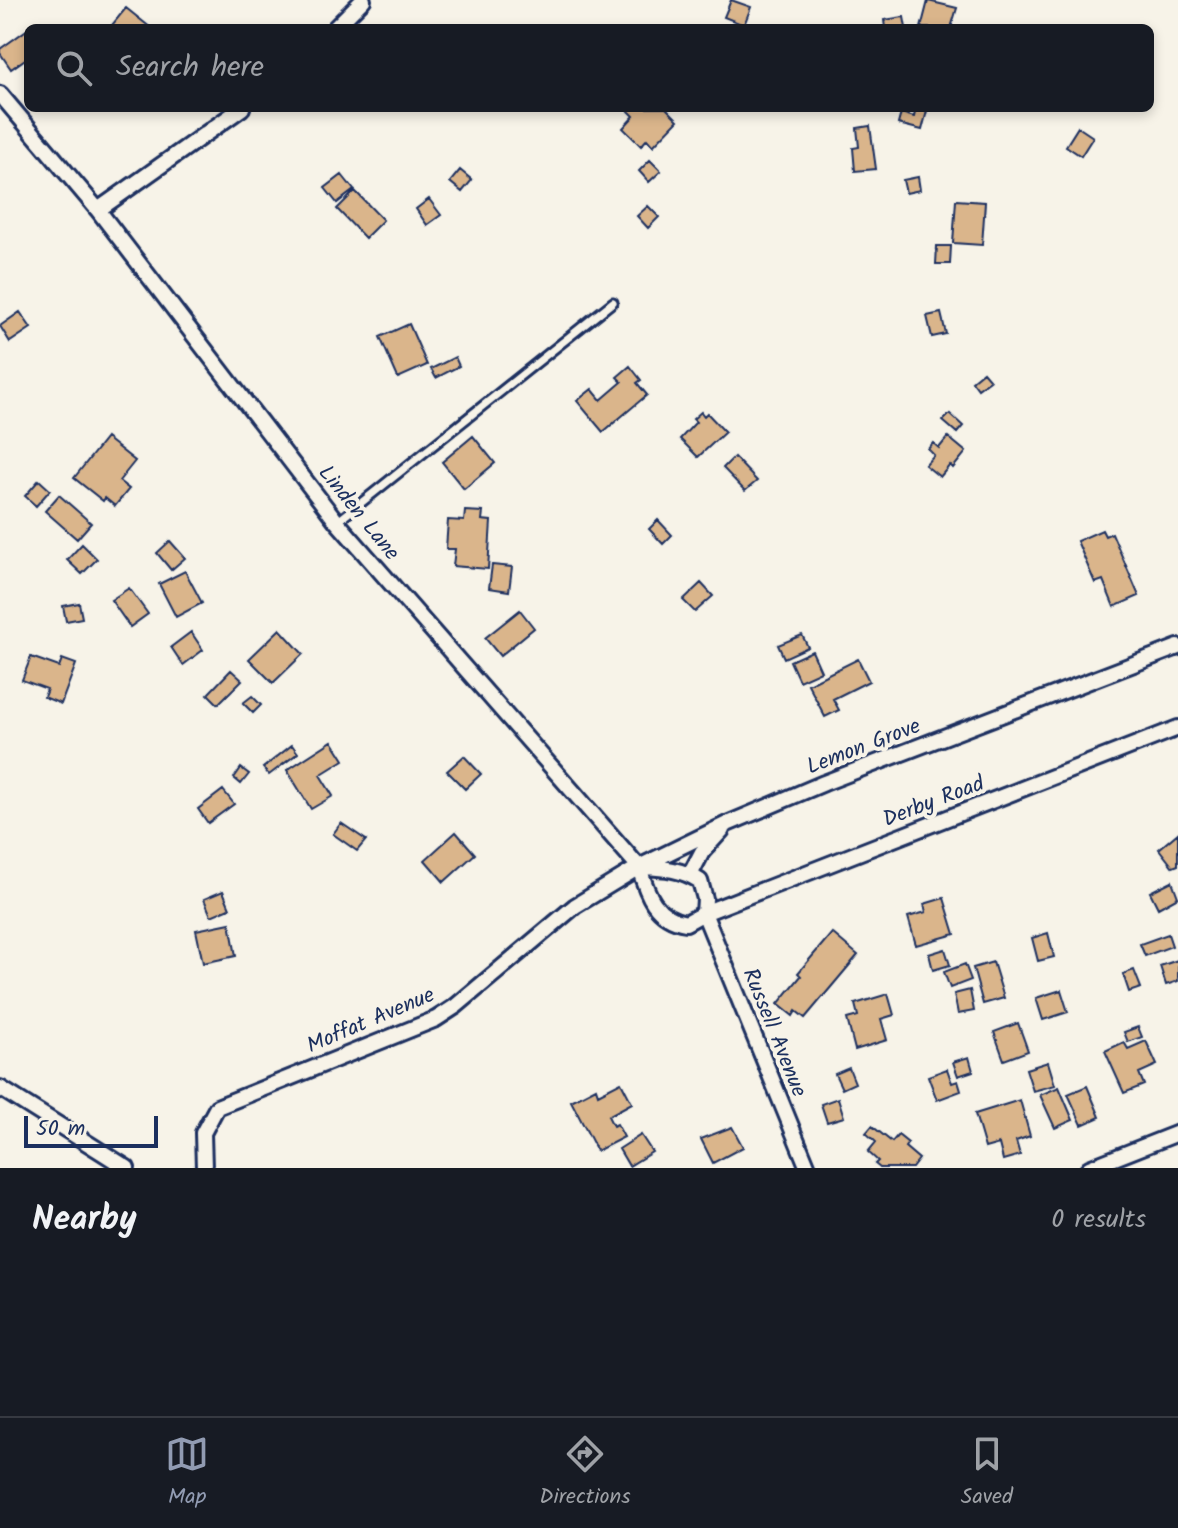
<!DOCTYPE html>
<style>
body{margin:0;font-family:Kalam,sans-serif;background:#242831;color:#f1f3f6}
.scale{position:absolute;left:24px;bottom:20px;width:134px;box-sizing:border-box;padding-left:8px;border:4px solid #1b2f5e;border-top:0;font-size:22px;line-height:28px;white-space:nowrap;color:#1b2f5e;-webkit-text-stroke:6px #f7f3e8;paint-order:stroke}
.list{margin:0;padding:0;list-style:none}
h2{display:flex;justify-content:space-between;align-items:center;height:104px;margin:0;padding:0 32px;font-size:34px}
h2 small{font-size:26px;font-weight:400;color:#9ea1a6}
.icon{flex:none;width:44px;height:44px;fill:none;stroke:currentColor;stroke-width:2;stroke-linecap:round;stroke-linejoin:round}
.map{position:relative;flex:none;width:1178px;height:1168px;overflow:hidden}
.search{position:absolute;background:#171b24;box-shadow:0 4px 12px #0003;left:24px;right:24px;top:24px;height:88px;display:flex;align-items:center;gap:20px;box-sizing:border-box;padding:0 28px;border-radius:12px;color:#9ea1a6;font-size:30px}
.sheet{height:248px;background:#171b24}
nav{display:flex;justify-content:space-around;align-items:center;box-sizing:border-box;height:112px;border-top:2px solid #363941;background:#171b24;font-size:22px;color:#9ea1a6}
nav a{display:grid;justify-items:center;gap:4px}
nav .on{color:#919bb2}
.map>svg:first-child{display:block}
</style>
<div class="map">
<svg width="1178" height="1168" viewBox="0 0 1178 1168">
<rect width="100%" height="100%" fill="#f7f3e8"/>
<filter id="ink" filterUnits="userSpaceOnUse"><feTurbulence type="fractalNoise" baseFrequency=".0125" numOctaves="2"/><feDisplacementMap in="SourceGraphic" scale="16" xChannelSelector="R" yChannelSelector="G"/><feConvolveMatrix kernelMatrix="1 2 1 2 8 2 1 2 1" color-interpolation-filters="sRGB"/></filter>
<g filter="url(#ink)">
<path fill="#dab58b" stroke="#1b2f5e" stroke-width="2" d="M731,0L751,7L744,25L724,17Z
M928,1L957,8L951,28H921Z
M126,8L151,28H116L112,25Z
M904,17L906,28H885L884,20Z
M28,29V57L11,69L0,53V49Z
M626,108H666L678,120L653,146L647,139L641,146L623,128L634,116Z
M916,108L927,111L922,130L898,124L901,113L914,117Z
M870,126L876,169L855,171L853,148L859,147L857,128Z
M1078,127L1093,137L1081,156L1066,146Z
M650,160L661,171L649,182L639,171Z
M460,170L472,180L462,192L450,182Z
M342,175L354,190L337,203L325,188Z
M918,177L920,190L906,193L903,180Z
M355,191L383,220L365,238L337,209Z
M429,199L441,215L427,225L416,209Z
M956,200L985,202L982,245L953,243Z
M648,206L659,217L648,228L637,216Z
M937,246H951L950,264H936Z
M20,312L31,328L10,342L0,326Z
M941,313L946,334L932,337L927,316Z
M409,324L427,365L398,378L380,337Z
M455,357L459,366L436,378L431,369Z
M630,366L641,380L637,383L647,395L603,432L577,401L592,389L601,400L622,382L617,377Z
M983,372L990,380L978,389L972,381Z
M701,412L704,416L707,413L725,432L698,457L680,439L696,422L693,419Z
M950,414L963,426L957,433L943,421Z
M473,436L495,463L464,489L442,462Z
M948,437L966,452L953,468L950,465L940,477L925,465L934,455L928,449L933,443L939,448Z
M106,438L135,461L119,481L129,489L115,506L105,498L103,501L74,478Z
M734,457L757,481L745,491L723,468Z
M39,480L50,490L36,506L25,496Z
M59,495L91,523L77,539L45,511Z
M465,511L483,512L482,520L491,521L488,569L453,566L455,549H446L448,520L464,521Z
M658,520L672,535L663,544L649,529Z
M1102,530L1105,536L1112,533L1139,596L1114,607L1103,580L1095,583L1077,541Z
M170,541L185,558L171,570L157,553Z
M82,544L97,559L82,574L67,560Z
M492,565L512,567L509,591L489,588Z
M185,571L202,603L176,617L159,584Z
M701,583L713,596L695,612L683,600Z
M129,588L148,614L130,627L111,600Z
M79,603L82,618L66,621L63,606Z
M520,610L534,628L500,656L485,638Z
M280,629L303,654L273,683L249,659Z
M191,632L203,650L183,665L171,647Z
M802,635L808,647L784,658L778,645Z
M812,651L821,671L799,681L790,661Z
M31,657L59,667L62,659L76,664L61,704L44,697L47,689L22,680Z
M858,659L869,681L833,699L839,710L825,717L808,684Z
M231,670L242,680L218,704L208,694Z
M252,696L261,705L253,713L243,703Z
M332,741L344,760L320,775L333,796L311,809L287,770Z
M292,745L298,753L269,775L263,768Z
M464,756L481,774L465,789L447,771Z
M241,768L249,774L241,784L234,778Z
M223,790L234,804L208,823L198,809Z
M341,823L366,840L357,851L333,834Z
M456,832L475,854L444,882L425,860Z
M1178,833V865L1173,867L1159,849Z
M1172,881L1178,897L1158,908L1150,892Z
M223,891L230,908L211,916L204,899Z
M944,898L955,934L916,945L908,917L926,912L924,904Z
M230,923L236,956L203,963L196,930Z
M832,933L858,955L805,1018L796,1011L793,1016L778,1004L801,976L798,973Z
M1048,933L1054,957L1038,961L1032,938Z
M1168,934L1172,946L1145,956L1140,944Z
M945,949L950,965L933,970L929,954Z
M1178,960V981L1166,985L1160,966Z
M993,962L1004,998L983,1004L973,968Z
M965,964L971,980L950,988L944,972Z
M1134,970L1141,988L1129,992L1123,974Z
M970,990L974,1011L958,1014L954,994Z
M1061,990L1068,1012L1043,1020L1036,998Z
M888,994L894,1015L881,1019L887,1040L855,1050L847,1019L858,1016L855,1004Z
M1018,1023L1028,1051L1004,1060L994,1032Z
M1138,1027L1142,1037L1128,1042L1124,1032Z
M1146,1041L1157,1065L1139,1073L1144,1085L1124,1093L1105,1051L1124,1042L1128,1049Z
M969,1057L973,1071L958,1076L953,1062Z
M1048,1062L1055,1085L1033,1091L1026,1069Z
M849,1068L855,1083L842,1089L835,1074Z
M947,1069L952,1083L958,1081L961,1091L937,1100L928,1076Z
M621,1082L632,1103L608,1116L613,1126L617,1124L624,1137L597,1151L571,1101L596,1088L598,1094Z
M1087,1086L1100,1117L1082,1125L1068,1094Z
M1059,1087L1073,1120L1055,1128L1040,1095Z
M838,1098L844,1117L827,1122L821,1104Z
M1020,1100L1030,1136L1016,1141L1020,1155L1003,1160L999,1144L985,1148L975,1114Z
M872,1126L892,1142L898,1135L908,1143L905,1147L919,1159L912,1168H880L875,1164L878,1161L868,1152L876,1142L866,1133Z
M732,1127L743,1147L713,1163L701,1139Z
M641,1135L652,1152L629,1166L619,1149Z"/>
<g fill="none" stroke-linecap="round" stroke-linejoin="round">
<defs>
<path id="service" d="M337,522L613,302"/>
<path id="minor" d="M335,28L363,0
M0,94L98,210L337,522L639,867C647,894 655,918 686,923L704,913L1178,728
M98,210L242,108
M643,867C664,868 682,869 700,881L705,899L704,913L808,1168
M690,875L702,852L722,830
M0,1088L127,1168
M204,1168L203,1133L217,1107L436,1019L456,1006L575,906L639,867L727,824L824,783L1178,647
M1089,1168L1178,1133"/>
</defs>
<use href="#service" stroke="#1b2f5e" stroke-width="13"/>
<use href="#minor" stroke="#1b2f5e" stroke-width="20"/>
<use href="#service" stroke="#f7f3e8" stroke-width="7"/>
<use href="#minor" stroke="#f7f3e8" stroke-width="14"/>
</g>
</g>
<g text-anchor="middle" stroke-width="8" stroke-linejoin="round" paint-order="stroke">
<g font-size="22" fill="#1b2f5e" stroke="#f7f3e8">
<text transform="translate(360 512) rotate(51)" y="8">Linden Lane</text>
<text transform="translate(863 745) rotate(-21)" y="8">Lemon Grove</text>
<text transform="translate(933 800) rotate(-21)" y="8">Derby Road</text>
<text transform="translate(370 1019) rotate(-23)" y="8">Moffat Avenue</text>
<text transform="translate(776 1032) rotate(68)" y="8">Russell Avenue</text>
</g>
</g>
</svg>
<div class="scale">50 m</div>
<div class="search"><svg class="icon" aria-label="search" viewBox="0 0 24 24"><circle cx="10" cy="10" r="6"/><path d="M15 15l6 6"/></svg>Search here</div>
</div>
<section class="sheet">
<h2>Nearby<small>0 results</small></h2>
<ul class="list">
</ul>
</section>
<nav>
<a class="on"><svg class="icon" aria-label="map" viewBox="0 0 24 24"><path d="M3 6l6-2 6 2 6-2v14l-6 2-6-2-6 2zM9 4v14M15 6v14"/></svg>Map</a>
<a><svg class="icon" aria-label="directions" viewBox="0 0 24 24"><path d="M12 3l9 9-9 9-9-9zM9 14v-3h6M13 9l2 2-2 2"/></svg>Directions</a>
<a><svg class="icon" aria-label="saved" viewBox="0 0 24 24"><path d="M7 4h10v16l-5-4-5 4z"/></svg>Saved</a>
</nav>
